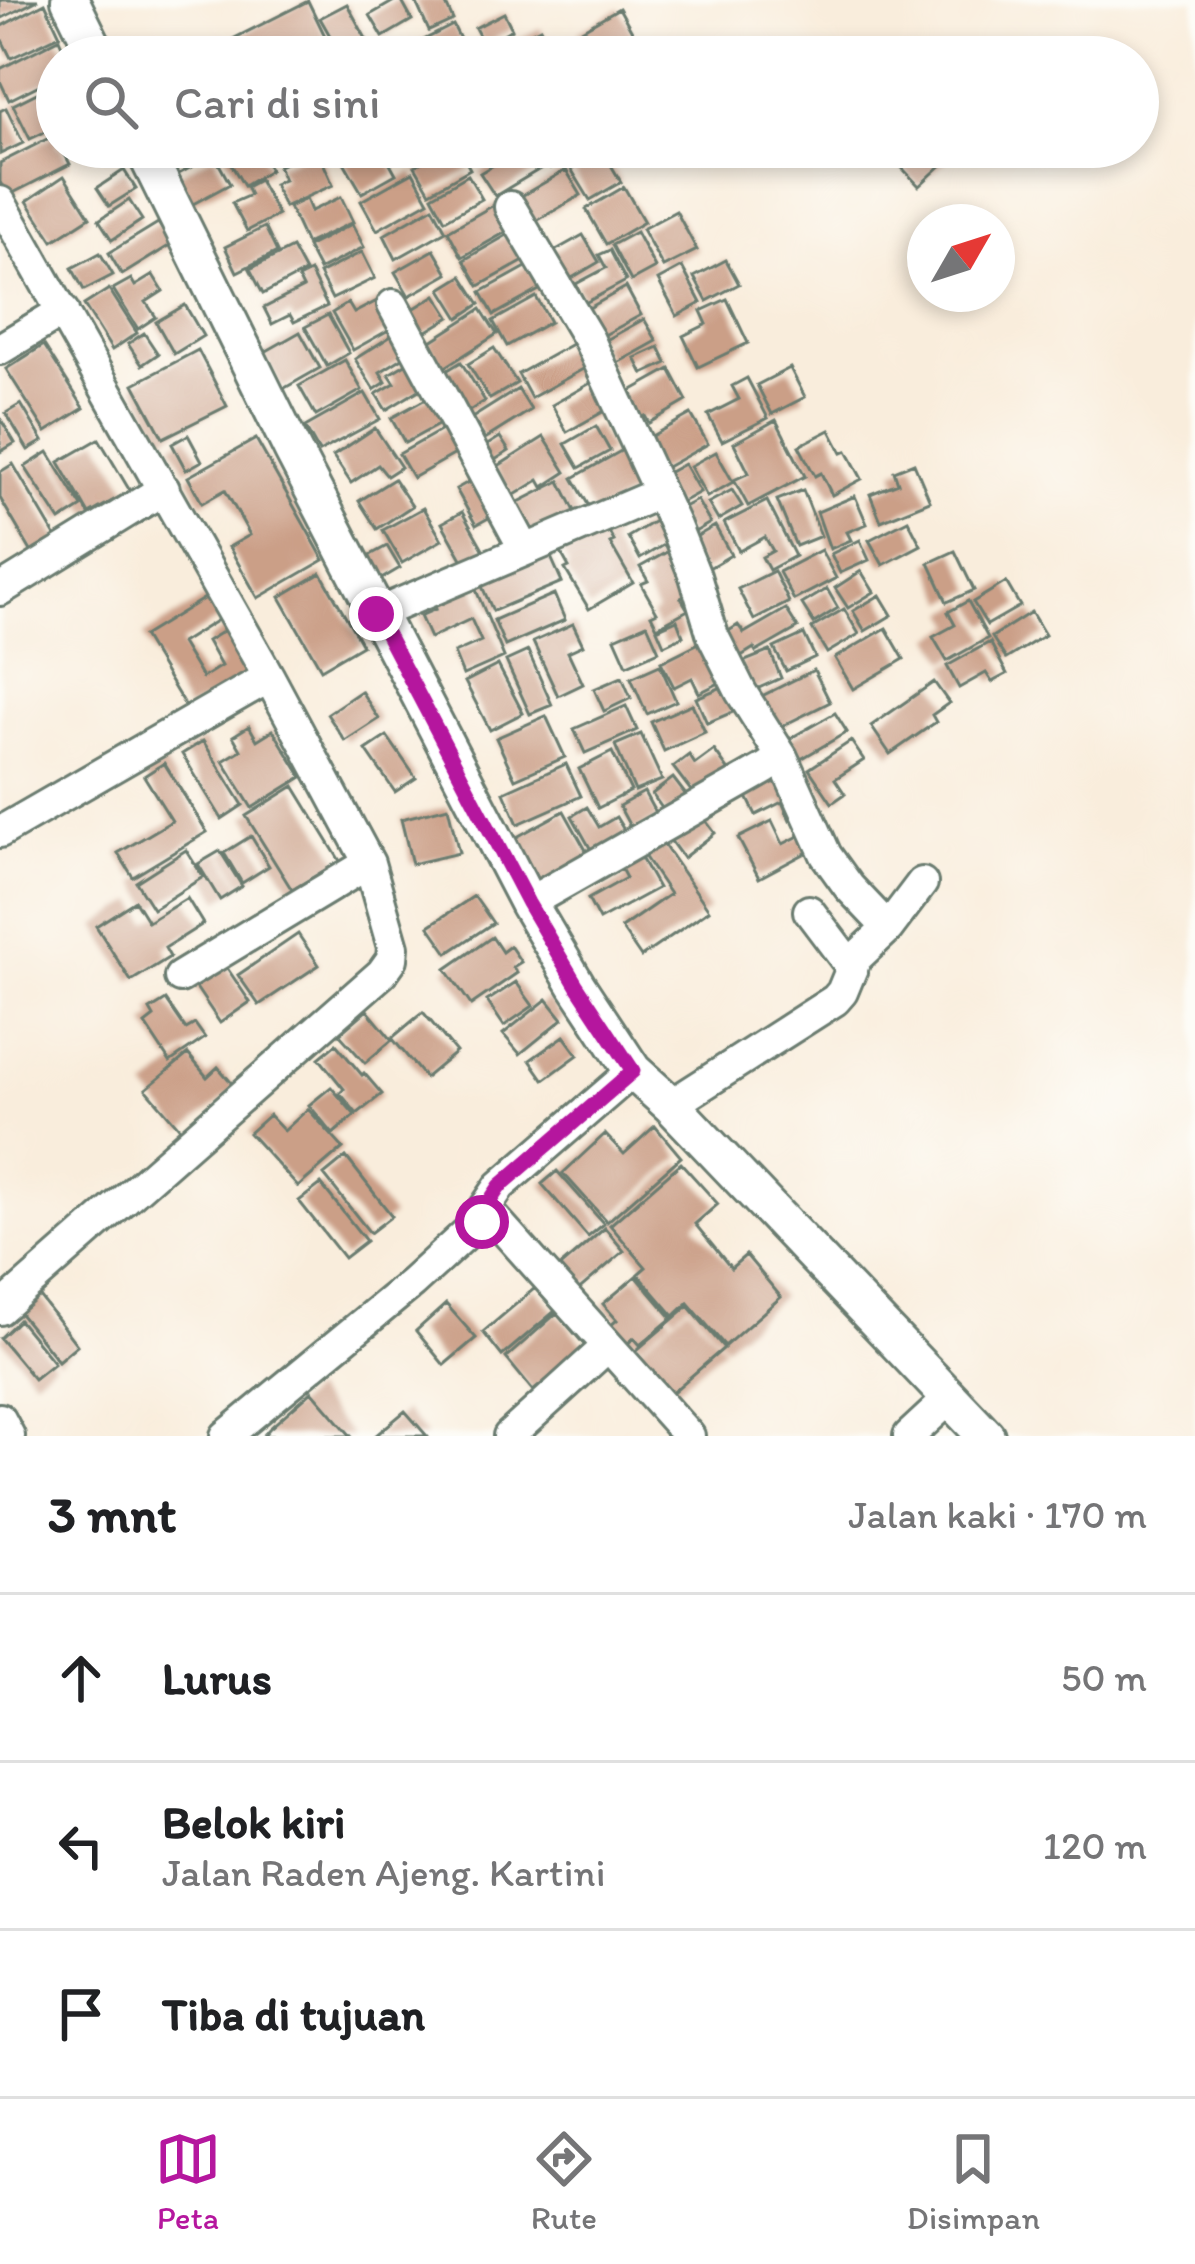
<!DOCTYPE html>
<html lang="id">
<meta charset="utf-8">
<style>
body{margin:0;font-family:Itim,sans-serif;background:#f6f6f6;color:#202124}
.compass{position:absolute;left:907px;top:204px;width:108px;height:108px;border-radius:50%;background:#fff;box-shadow:0 6px 18px #0003;rotate:51deg}
.stop{position:absolute;width:36px;height:36px;margin:-27px;border:9px solid #b5179e;border-radius:50%;background:#fff}
.stop.end{background:#b5179e;border-color:#fff;box-shadow:0 3px 12px #0008}
.list{margin:0;padding:0;list-style:none}
h2{display:flex;justify-content:space-between;align-items:center;height:156px;margin:0;padding:0 48px;font-size:51px}
h2 small{font-size:39px;font-weight:400;color:#757577}
.list li{display:grid;grid-template-columns:78px 1fr auto;gap:36px;align-items:center;box-sizing:border-box;height:168px;padding:0 48px;border-top:3px solid #e0e0e0}
.list b{display:block;font-size:45px;white-space:nowrap}
.list p{margin:0;font-size:39px;white-space:nowrap;color:#757577}
.list em{font-size:39px;font-style:normal;color:#757577}
.icon{flex:none;width:66px;height:66px;fill:none;stroke:currentColor;stroke-width:2;stroke-linecap:round;stroke-linejoin:round}
.map{position:relative;flex:none;width:1195px;height:1436px;overflow:hidden}
.search{position:absolute;background:#fff;box-shadow:0 6px 18px #0003;left:36px;right:36px;top:36px;height:132px;display:flex;align-items:center;gap:30px;box-sizing:border-box;padding:0 42px;border-radius:66px;color:#757577;font-size:45px}
.sheet{height:660px;background:#fff}
nav{display:flex;justify-content:space-around;align-items:center;box-sizing:border-box;height:168px;border-top:3px solid #e0e0e0;background:#fff;font-size:33px;color:#757577}
nav a{display:grid;justify-items:center;gap:6px}
nav .on{color:#b5179e}
.map>svg:first-child{display:block}
</style>
<div class="map">
<svg width="1195" height="1436" viewBox="0 0 1195 1436">
<rect width="100%" height="100%" fill="#fdfcf7"/>
<filter id="ink" filterUnits="userSpaceOnUse"><feTurbulence type="fractalNoise" baseFrequency=".00833" numOctaves="2"/><feDisplacementMap in="SourceGraphic" scale="24" xChannelSelector="R" yChannelSelector="G"/><feConvolveMatrix kernelMatrix="1 2 1 2 8 2 1 2 1" color-interpolation-filters="sRGB"/></filter>
<filter id="wash" filterUnits="userSpaceOnUse"><feTurbulence type="fractalNoise" baseFrequency=".004" numOctaves="4" result="noise"/><feDisplacementMap in="SourceGraphic" scale="48" xChannelSelector="R" yChannelSelector="G"/><feGaussianBlur stdDeviation="2.7" result="paint"/><feColorMatrix in="noise" values="0 0 0 0 0 0 0 0 0 0 0 0 0 0 0 0 0 1.4 0 .05"/><feComposite in="paint" operator="in"/></filter>
<g filter="url(#wash)">
<rect width="100%" height="100%" fill="#f9eddc"/>
<g id="blocks">
<path fill="#cb9f87" d="M0,0H38L0,19Z
M396,0H401L412,20L383,37L370,15Z
M415,0H444L453,20L429,31Z
M308,1L327,40L324,41L332,57H240L231,40Z
M45,3L60,35L11,58L0,36V27Z
M347,4L370,46L351,57H342L320,18Z
M619,8L633,33L592,56L578,32Z
M504,13L512,29L484,45L475,28Z
M453,25L465,49L449,57H425L418,43Z
M540,28L552,51L542,57H506L501,48Z
M59,39L67,57H57V76L9,100L0,81V69Z
M57,83V126L30,139L13,105Z
M6,108L23,143L0,154V111Z
M55,135L57,147H61L70,164L7,196L0,182V163Z
M236,147H257L270,170L244,186L225,154Z
M359,147H381L396,174L362,193L341,157Z
M448,147H458L470,169L430,192L415,166Z
M474,147H509L483,162Z
M524,147H527L540,169L495,196L480,173Z
M537,147H579L581,150L550,168Z
M901,147H934L947,160L919,186L891,156Z
M317,149L333,185L284,207L274,184L284,180L278,166Z
M602,150L621,182L590,200L571,169Z
M214,155L230,184L191,205L175,176Z
M124,170L136,189L109,206L97,188Z
M566,170L581,195L533,223L518,198Z
M413,172L429,201L377,230L361,201Z
M468,175L482,199L445,220L432,196Z
M64,176L90,217L53,241L27,201Z
M259,180L278,215L247,231L232,203L250,195L246,187Z
M624,187L644,222L606,244L586,209Z
M341,197L353,222L306,244L289,207L306,199L311,211Z
M129,200L142,220L112,240L99,220Z
M499,202L513,228L462,257L448,231Z
M433,207L446,231L396,259L384,235Z
M676,211L697,250L663,267L642,229Z
M158,223L172,244L122,275L109,253Z
M352,224L364,247L319,270L307,247Z
M265,227L277,252L237,272L225,247Z
M636,232L655,268L631,281L612,245Z
M509,234L524,261L479,286L464,260Z
M583,235L599,262L565,282L549,254Z
M292,248L305,272L263,294L250,269Z
M434,250L448,274L409,296L395,272Z
M610,250L626,281L585,303L576,284L606,268L599,255Z
M362,252L375,278L332,299L319,274Z
M100,253L113,275L84,290L72,268Z
M726,260L739,284L707,301L694,277Z
M528,266L541,289L494,315L481,292Z
M682,267L701,303L677,316L658,280Z
M310,272L327,306L294,322L290,315L272,324L264,308L303,288L298,278Z
M153,275L163,291L146,302L156,317L138,329L113,289L131,279L135,286Z
M462,276L480,304L459,318L441,289Z
M626,287L641,315L597,339L582,312Z
M109,289L137,333L112,350L84,305Z
M436,295L450,317L416,338L402,316Z
M536,297L550,322L507,346L493,321Z
M727,299L748,343L698,367L683,336L707,324L701,311Z
M379,300L394,327L353,350L332,313L348,303L354,313Z
M185,305L203,336L174,354L156,322Z
M481,309L497,334L444,368L428,343Z
M328,315L349,353L327,366L305,327Z
M644,319L657,341L612,366L599,344Z
M300,332L320,368L283,389L263,353Z
M144,333L158,354L142,365L128,344Z
M396,333L409,354L380,372L386,382L374,390L355,359Z
M581,339L594,363L531,398L518,374Z
M44,345L84,408L46,432L6,369Z
M659,347L667,363L643,374L635,358Z
M494,348L517,383L490,399L468,364Z
M198,350L227,406L163,438L134,384Z
M414,359L429,384L386,410L376,394L395,383L389,374Z
M345,360L362,390L316,416L299,386Z
M461,362L485,401L458,418L433,379Z
M790,368L805,397L772,414L757,385Z
M670,369L687,401L649,423L645,416L634,422L620,397Z
M601,377L617,404L567,432L552,405Z
M747,378L768,418L722,441L708,415L739,399L732,386Z
M518,389L531,410L485,439L472,418Z
M365,393L380,419L319,452L305,427Z
M435,394L449,419L405,443L391,418Z
M21,404L43,441L28,450L6,413Z
M691,414L708,444L656,473L639,443Z
M0,418L15,443L0,452Z
M776,420L805,476L748,506L734,480L749,473L734,443Z
M452,424L466,448L413,478L399,454Z
M596,426L610,451L579,468L565,444Z
M375,428L401,467L387,476L378,465L351,483L333,456Z
M830,430L842,453L847,451L862,479L832,495L821,473L815,476L799,446Z
M188,435L202,461L186,470L172,444Z
M500,437L509,451L487,465L478,451Z
M544,437L566,472L543,487L539,480L513,496L495,468Z
M99,439L130,491L89,514L59,462Z
M256,439L324,560L258,598L229,547L250,535L225,490L202,503L188,477Z
M628,447L648,484L594,515L573,478Z
M48,452L82,507L60,521L25,467Z
M716,452L733,482L707,497L690,466Z
M914,463L930,501L881,521L870,494L898,483L894,471Z
M13,464L60,544L35,558L0,498V472Z
M684,464L700,492L673,507L657,479Z
M481,475L501,511L476,525L456,489Z
M394,479L412,506L377,529L359,501Z
M560,481L578,517L527,543L509,507Z
M732,490L742,506L718,520L708,503Z
M803,490L821,536L796,546L777,500Z
M855,496L867,524L847,532L851,540L830,549L817,512Z
M697,500L710,523L688,536L674,512Z
M767,501L795,556L769,570L762,557L773,551L765,537L739,551L724,523Z
M423,508L442,540L402,563L383,530Z
M462,512L486,554L466,566L442,523Z
M663,516L675,538L640,559L628,537Z
M908,520L921,545L883,565L869,540Z
M604,523L614,541L610,543L633,583L589,609L565,569L569,567L555,542Z
M715,526L731,555L702,572L685,543Z
M860,540L869,560L840,573L831,554Z
M387,546L400,568L378,581L365,558Z
M546,546L562,582L493,611L477,575Z
M676,547L693,592L681,598L688,610L657,627L651,615L657,612L641,584L648,581L640,567Z
M821,550L836,578L794,600L779,572Z
M955,551L974,590L947,602L929,563Z
M774,571L789,602L754,620L738,589Z
M861,571L874,592L848,608L835,588Z
M321,573L362,645L321,669L280,597Z
M471,578L504,657L463,675L454,653L481,641L471,619L430,638L420,616L436,609L430,595Z
M1006,582L1020,606L987,625L973,602Z
M827,589L838,608L814,623L802,604Z
M554,594L565,620L505,646L494,620Z
M880,595L892,615L865,631L853,611Z
M208,596L221,618L181,643L202,678L221,666L207,641L228,628L254,676L187,709L143,636Z
M968,601L988,638L947,661L933,637L955,625L948,612Z
M786,609L798,628L756,652L754,648L733,661L718,638L738,625L744,633Z
M844,609L859,634L827,653L812,628Z
M1031,612L1045,635L1006,659L992,637Z
M677,620L683,636L664,645L657,629Z
M573,624L583,645L568,652L583,684L558,696L533,642Z
M647,624L659,651L627,665L615,638Z
M886,628L904,659L853,689L835,658Z
M804,634L815,657L786,671L774,648Z
M705,640L725,680L699,693L692,678L674,687L661,662Z
M990,642L1007,674L992,682L986,673L959,688L947,666Z
M528,651L552,705L530,714L506,661Z
M770,651L781,678L752,691L740,663Z
M498,665L523,713L490,730L465,682Z
M660,665L676,701L647,714L631,678Z
M814,670L830,702L774,730L758,698Z
M622,677L631,698L604,711L594,689Z
M934,682L949,703L932,715L936,722L890,754L871,726Z
M729,684L740,709L707,723L696,698Z
M361,691L379,719L345,741L327,714Z
M692,704L705,732L664,751L651,722Z
M626,706L637,730L585,753L574,729Z
M835,713L847,732L801,759L789,739Z
M546,716L565,757L515,779L496,738Z
M249,726L257,740L273,730L302,777L252,808L223,761L241,750L233,736Z
M641,734L662,780L635,791L615,745Z
M387,736L416,778L395,792L366,750Z
M203,741L243,805L222,819L182,754Z
M851,741L864,760L835,779L845,794L832,803L809,769Z
M714,750L732,775L698,800L673,767L689,755L695,764Z
M612,752L631,791L598,808L579,769Z
M164,763L207,832L133,877L118,853L172,821L144,776Z
M566,764L581,796L518,824L504,792Z
M780,768L803,814L790,820L782,802L756,815L742,787Z
M673,778L689,799L667,815L652,794Z
M294,786L340,861L292,890L246,816Z
M644,792L658,818L633,832L619,806Z
M448,807L459,853L412,864L401,819Z
M587,807L599,827L616,817L627,835L594,855L572,816Z
M564,811L592,861L542,888L515,838Z
M702,816L715,833L683,858L670,840Z
M772,821L783,844L805,833L813,849L759,878L738,838Z
M251,836L269,866L242,883L224,853Z
M659,838L709,910L641,957L621,928L670,894L640,850Z
M186,850L203,877L153,909L136,882Z
M220,851L242,886L220,900L198,864Z
M637,851L658,888L599,920L588,899L626,878L617,861Z
M474,896L493,923L448,953L429,926Z
M187,898L203,924L165,948L170,957L131,981L96,926L135,901L148,922Z
M298,934L319,965L259,1005L238,975Z
M492,937L502,952L510,946L521,962L513,967L517,973L471,1005L446,969Z
M221,959L250,1002L220,1023L191,980Z
M516,982L533,1006L504,1026L487,1001Z
M547,999L563,1019L520,1054L503,1034Z
M166,1000L186,1029L195,1024L205,1038L170,1062L145,1024L154,1017L150,1010Z
M367,1010L392,1040L365,1063L339,1034Z
M423,1012L456,1052L425,1078L392,1038Z
M564,1036L578,1055L544,1080L530,1060Z
M336,1044L362,1075L364,1073L382,1094L357,1114L340,1093L344,1089L319,1058Z
M188,1054L207,1077L218,1067L236,1088L183,1132L146,1089Z
M331,1087L355,1115L333,1134L309,1105Z
M308,1109L343,1148L298,1187L249,1133L269,1115L284,1131Z
M655,1126L681,1157L607,1222L563,1173L605,1134L624,1154Z
M346,1157L392,1216L370,1233L324,1175Z
M681,1163L718,1204L695,1224L731,1268L746,1255L781,1297L725,1346L688,1303L674,1316L638,1274L646,1267L610,1225Z
M557,1171L604,1224L588,1237L542,1184Z
M321,1184L366,1241L344,1258L299,1201Z
M605,1228L624,1251L575,1293L555,1271Z
M636,1276L672,1318L640,1345L634,1338L626,1345L610,1326L617,1320L603,1304Z
M535,1288L555,1311L502,1356L483,1332Z
M37,1293L77,1345L58,1361L17,1310Z
M446,1304L476,1338L444,1365L416,1331Z
M688,1306L724,1348L667,1397L631,1355Z
M557,1313L587,1348L533,1391L506,1358Z
M19,1320L54,1363L34,1379L0,1338Z
M312,1391L351,1436H263L269,1429Z
M405,1411L427,1436H375Z"/>
</g>
</g>
<g filter="url(#ink)">
<use href="#blocks" fill-opacity="0" stroke="#6b7b6f" stroke-width="3"/>
<g fill="none" stroke-linecap="round" stroke-linejoin="round">
<defs>
<path id="minor" d="M0,202L269,677L369,863L393,947L392,959L382,973L0,1309
M510,207L589,340L675,526L695,576L713,636L741,692L782,757
M393,305L525,550
M0,349L63,311
M0,590L164,489
M376,614L659,493
M0,832L269,677
M528,903L766,768L782,757L826,855L849,887L888,928
M809,911L852,968
M180,977L369,863
M633,1071L500,1186L485,1208L689,1436
M671,1105L835,1000L842,992L856,958L888,928L922,883
M0,1419L9,1436
M226,1436L412,1283L471,1229L486,1222L485,1208
M509,1436L608,1346
M909,1436L950,1398"/>
<path id="major" d="M70,0L98,57
M143,147L293,451L528,903L577,986L633,1071L671,1105L986,1436"/>
</defs>
<use href="#minor" stroke="#6b7b6f" stroke-width="36"/>
<use href="#major" stroke="#6b7b6f" stroke-width="42"/>
<use href="#minor" stroke="#fff" stroke-width="30"/>
<use href="#major" stroke="#fff" stroke-width="36"/>
</g>
</g>
<g fill="none" stroke-linecap="round" stroke-linejoin="round" filter="url(#ink)">
<path stroke="#b5179e" stroke-width="15" d="M376,614L528,903L577,986L633,1071L500,1186L485,1208L486,1222H482"/>
</g>
</svg>
<svg class="compass" viewBox="-18 -18 36 36"><path d="M0-13l5 13h-10z" fill="#e53935"/><path d="M0 13l5-13h-10z" fill="#757577"/></svg>
<div class="stop" style="left:482px;top:1222px"></div>
<div class="stop end" style="left:376px;top:614px"></div>
<div class="search"><svg class="icon" aria-label="search" viewBox="0 0 24 24"><circle cx="10" cy="10" r="6"/><path d="M15 15l6 6"/></svg>Cari di sini</div>
</div>
<section class="sheet">
<h2>3 mnt<small>Jalan kaki · 170 m</small></h2>
<ul class="list">
<li><svg class="icon" aria-label="ahead" viewBox="0 0 24 24"><path d="M12 20V5M6 11l6-6 6 6"/></svg><div><b>Lurus</b></div><em>50 m</em></li>
<li><svg class="icon" aria-label="left" viewBox="0 0 24 24"><path d="M17 20v-9H6M10 6l-5 5 5 5"/></svg><div><b>Belok kiri</b><p>Jalan Raden Ajeng. Kartini</p></div><em>120 m</em></li>
<li><svg class="icon" aria-label="arrive" viewBox="0 0 24 24"><path d="M6 21V4h12l-3 4 3 4H6"/></svg><div><b>Tiba di tujuan</b></div></li>
</ul>
</section>
<nav>
<a class="on"><svg class="icon" aria-label="map" viewBox="0 0 24 24"><path d="M3 6l6-2 6 2 6-2v14l-6 2-6-2-6 2zM9 4v14M15 6v14"/></svg>Peta</a>
<a><svg class="icon" aria-label="directions" viewBox="0 0 24 24"><path d="M12 3l9 9-9 9-9-9zM9 14v-3h6M13 9l2 2-2 2"/></svg>Rute</a>
<a><svg class="icon" aria-label="saved" viewBox="0 0 24 24"><path d="M7 4h10v16l-5-4-5 4z"/></svg>Disimpan</a>
</nav>
